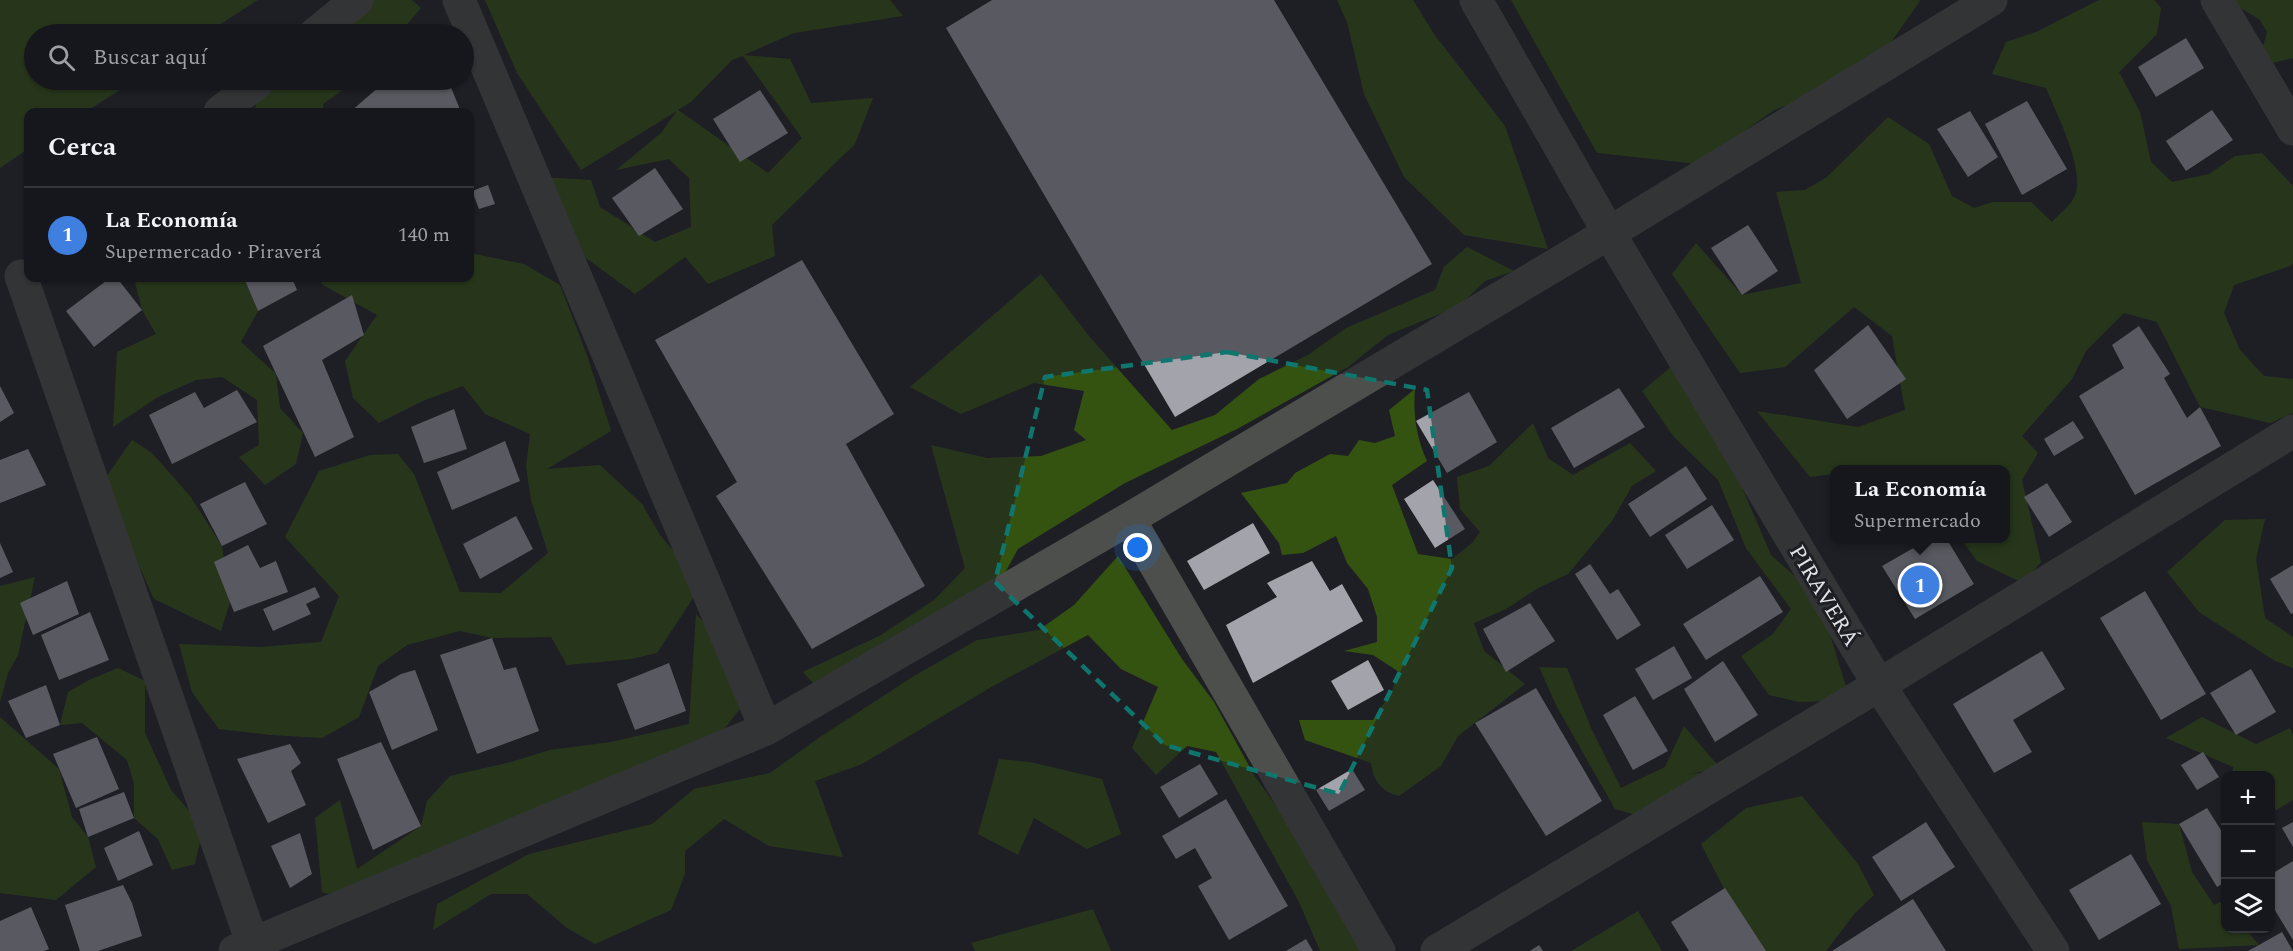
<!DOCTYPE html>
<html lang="es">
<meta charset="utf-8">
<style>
body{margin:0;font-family:Spectral,serif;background:#232429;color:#f1f3f6}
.controls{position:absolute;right:18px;bottom:18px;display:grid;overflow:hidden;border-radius:12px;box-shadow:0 2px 4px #0004}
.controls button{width:54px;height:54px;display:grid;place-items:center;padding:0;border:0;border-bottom:2px solid #35363b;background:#16171c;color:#f1f3f6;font:30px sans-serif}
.you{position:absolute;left:1138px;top:548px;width:21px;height:21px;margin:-15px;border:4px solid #fff;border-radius:50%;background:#1a73e8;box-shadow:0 0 0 9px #1a73e833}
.badge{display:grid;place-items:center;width:39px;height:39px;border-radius:50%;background:#8bce46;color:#fff;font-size:20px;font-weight:700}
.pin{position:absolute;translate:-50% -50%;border:3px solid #fff;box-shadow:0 2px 6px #0006}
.popup{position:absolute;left:1830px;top:465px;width:180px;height:78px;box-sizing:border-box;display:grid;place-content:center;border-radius:12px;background:#16171c;filter:drop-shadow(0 2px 4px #0005);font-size:20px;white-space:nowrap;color:#9e9fa3}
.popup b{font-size:22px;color:#f1f3f6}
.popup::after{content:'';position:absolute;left:50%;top:100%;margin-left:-12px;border:12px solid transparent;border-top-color:#16171c}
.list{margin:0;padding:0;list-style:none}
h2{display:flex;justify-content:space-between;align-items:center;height:78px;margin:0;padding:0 24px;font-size:26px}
h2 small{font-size:20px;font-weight:400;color:#9e9fa3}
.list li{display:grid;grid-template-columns:39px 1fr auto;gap:18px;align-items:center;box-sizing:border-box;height:96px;padding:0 24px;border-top:2px solid #35363b}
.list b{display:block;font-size:22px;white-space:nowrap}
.list p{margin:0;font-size:20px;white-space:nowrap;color:#9e9fa3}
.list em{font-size:20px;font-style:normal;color:#9e9fa3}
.icon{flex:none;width:33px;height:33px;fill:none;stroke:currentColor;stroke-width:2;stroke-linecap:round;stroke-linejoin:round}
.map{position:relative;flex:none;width:2293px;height:951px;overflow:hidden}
.search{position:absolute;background:#16171c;box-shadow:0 2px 4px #0004;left:24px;top:24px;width:450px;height:66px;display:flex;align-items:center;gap:15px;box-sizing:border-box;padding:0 21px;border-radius:33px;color:#9e9fa3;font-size:22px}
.panel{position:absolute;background:#16171c;box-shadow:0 2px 4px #0004;left:24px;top:108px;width:450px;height:174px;border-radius:12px}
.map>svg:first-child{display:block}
</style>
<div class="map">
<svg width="2293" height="951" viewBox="0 0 2293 951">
<rect width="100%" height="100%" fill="#1e1f25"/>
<path fill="#345311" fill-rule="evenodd" d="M0,0H258L205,34H34V80H136L85,112H28V149L0,168Z
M358,0H412L421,8L399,34H311Z
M485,0H890L903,16L794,33L744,55L790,59L811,103L873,98L855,144L772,225L775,256L708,284L685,257L635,294L586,258L538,177L591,180L600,207L655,242L691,227L689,178L669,159L616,170L661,133L677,111L581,170L517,73ZM743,56L802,138L768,173L678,110L691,102L732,60Z
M1337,0H1413L1434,34L1505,126L1548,249L1464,235L1404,177L1364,94L1347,22Z
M1511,0H1919L1920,1L1870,72L1774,110L1698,164L1597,153Z
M2099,0H2154L2161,8L2157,34L2119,72L2140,112L2151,162L2172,182L2209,174L2235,156L2262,153L2293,186V263L2290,266L2234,285L2224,313L2240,350L2264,376L2293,379V413L2270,423L2200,407L2157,322L2124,313L2086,351L2072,379L2022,436L2038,453L2022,480L2041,562L2023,583L1977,561L1961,539L2006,538V470H1895L1890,465L1864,469L1834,470V474L1810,477L1757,411L1858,427L1905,410L1892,336L1854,307L1785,367L1740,373L1672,274L1696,243L1742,295L1801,283L1776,192L1805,190L1827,177L1888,117L1929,144L1952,196L1974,208L1993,202H2031L2052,222C2058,215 2069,207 2074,198C2087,172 2057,115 2046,88L1992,74L2006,42L2036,32Z
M2232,0H2293V58L2272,63L2263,46L2267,32L2260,20L2233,3Z
M272,80H357L323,104L324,112H254L259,95Z
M1467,247L1514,271L1485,281L1459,306L1388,335L1348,367L1237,429L1125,483L1018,549L995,591L823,694L803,672L881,635L934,600L965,568L931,445L987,458L1041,456L1086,440L1074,430L1084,391L1034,383L961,414L910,387L1041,274L1089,336L1172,430L1215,415L1259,379L1308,355L1346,328L1435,290L1444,267Z
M470,253L524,264L560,285L588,358L611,431L547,469L600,465L642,504L660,535L685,565L695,595L657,653L631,659L567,665L551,637L492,638L460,631L407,645L378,666L359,717L322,738L271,735L219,729L192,692L179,644L260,647L321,642L339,596L285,537L319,471L370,455L398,454L414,474L460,592L501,593L548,553L531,500L526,467L530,434L485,414L463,386L425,400L379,423L353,398L345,361L377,315L323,285L318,278H470Z
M134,278H244L258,311L241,342L276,374L280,408L303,433L296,464L265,485L239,457L259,445L257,400L222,377L196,380L158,397L113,427L117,352L156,334L142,310Z
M1677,362L1731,451L1743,490L1771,555L1819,598L1850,700L1799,702L1769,695L1741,656L1773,634L1791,609L1746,548L1718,480L1674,437L1642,391Z
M1415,389C1413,414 1416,437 1427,461L1392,485L1418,554L1452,559L1472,543L1480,532L1460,509L1457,477L1489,466L1533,423L1548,458L1573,475L1630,443L1656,471L1632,486L1612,521L1568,574L1538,588L1506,609L1474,623L1484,651L1525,684L1458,736L1441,766L1399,796C1382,792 1373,781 1371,763L1305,740L1299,720H1373L1391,693L1399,672L1373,655L1344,651L1377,642V617L1368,589L1347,563L1336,536L1303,553L1282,555L1279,543L1241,493L1287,483L1295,473L1330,454L1348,456L1359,440L1375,443L1395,436L1389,410Z
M132,440L152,453L190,496L222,546L230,602L221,631L154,599L102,483Z
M2265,519L2256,559L2265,618L2293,637V668L2275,661L2199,612L2167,572L2225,520Z
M1118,556L1182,659L1214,702L1254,775L1316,862L1369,951H1320L1299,902L1216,752L1187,746L1156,775L1132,748L1158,687L1121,669L1088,635L993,686L862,764L815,781L843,857L769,846L724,819L685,851V874L671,910L595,944L567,928L527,894H491L433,930L437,904L529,854L652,824L694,789L770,773L820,737L914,676L977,640L1039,630L1074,605Z
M35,577L18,655L8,673L0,702V586Z
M696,614L718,638L747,700L710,747L339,897L322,892L315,818L340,800L357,869L421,826L427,801L450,776L511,762L550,750L611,742L689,724Z
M1539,667L1567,668L1591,728L1621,788L1665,767L1684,726L1721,769L1685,774L1733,771L1636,815L1615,809L1557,707Z
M118,668L145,681V733L171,790L203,827L195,864L172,870L158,839L134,818V784L127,760L82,723L60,725L68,692L89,680Z
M0,717L59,769L72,817L88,837L96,867L56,900L0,893Z
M2202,717L2256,744L2290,728L2293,735V800L2271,813L2270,776L2232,775L2233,767L2166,738Z
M999,759L1030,762L1102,779L1121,834L1087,849L1034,818L1018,855L978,834Z
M1802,796L1858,864L1874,895L1855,913L1826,951H1756L1701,844L1746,808Z
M2142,822L2179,824L2192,872L2214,905L2225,900L2226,928L2252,929L2249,933L2259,945L2179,949L2171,906L2147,860Z
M1093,909L1111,951H975L971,943Z
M1638,911L1662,951H1571Z"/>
<path fill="#a3a3ab" d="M992,0H1274L1432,264L1175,417L946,28Z
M2186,38L2204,68L2156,97L2138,67Z
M387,80H448L461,112H350Z
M760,90L788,133L740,162L713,119Z
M2027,101L2067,169L2022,195L1985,124Z
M2212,110L2233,140L2186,171L2166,141Z
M1970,111L1998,157L1968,177L1937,129Z
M655,168L683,209L639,236L612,198Z
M488,185L495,204L479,209L472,191Z
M1748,225L1778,271L1742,295L1711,248Z
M802,260L894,414L846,444L925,586L812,649L716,496L737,482L655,340Z
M110,278H117L142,310L94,347L66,311Z
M244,278H292L297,290L258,311Z
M352,295L364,335L322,360L354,437L315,457L263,346Z
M1868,325L1906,379L1847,419L1814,370Z
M2139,326L2170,374L2164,378L2187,418L2200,407L2221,446L2135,495L2079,396L2124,368L2112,345Z
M0,386L14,413L0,422Z
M1619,388L1645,427L1574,468L1551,428Z
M237,390L257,422L172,464L149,415L195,392L204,408Z
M1469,392L1497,442L1447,473L1416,421Z
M454,409L467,449L424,463L411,427Z
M2073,421L2084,438L2054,456L2044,439Z
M505,441L520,481L452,510L437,472Z
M28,449L46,485L0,503V460Z
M1686,466L1707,499L1650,537L1628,504Z
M1433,480L1465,529L1435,548L1404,499Z
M245,482L267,524L222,546L200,504Z
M2047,483L2072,522L2049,537L2024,497Z
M1712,505L1734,540L1687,569L1665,535Z
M516,516L533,549L480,579L463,544Z
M1253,523L1270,553L1204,590L1187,561Z
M1931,538H1946L1974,584L1915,619L1882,566Z
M0,543L13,572L0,578Z
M248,545L260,568L276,561L288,592L234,612L214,562Z
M1312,561L1330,591L1342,584L1363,621L1253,683L1226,625L1277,597L1267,583Z
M1590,564L1610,594L1618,589L1641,625L1617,640L1575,574Z
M2293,565V613L2291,614L2270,579Z
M1760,576L1783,612L1706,660L1683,624Z
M67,581L79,614L33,635L20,603Z
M315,587L320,597L306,604L311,614L273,631L263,609Z
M2145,591L2206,694L2161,720L2100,618Z
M1530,603L1555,641L1506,672L1483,629Z
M90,612L109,660L59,680L41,635Z
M492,638L504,670L516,667L539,731L477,754L440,655Z
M1674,646L1692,678L1653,700L1635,669Z
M2042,651L2065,689L2013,720L2032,752L1994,773L1953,704Z
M1368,660L1384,690L1348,710L1331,681Z
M1723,661L1758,715L1715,742L1684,689Z
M669,663L686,711L635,730L617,684Z
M2251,669L2276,712L2236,735L2210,693Z
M415,670L438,730L392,750L369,692L401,674Z
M46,685L60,725L26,738L8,701Z
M1536,688L1602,801L1546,836L1475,723Z
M1635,696L1668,751L1633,770L1603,715Z
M97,737L119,789L76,808L53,754Z
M381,742L421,826L373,850L337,759Z
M290,744L301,763L291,771L306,805L268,823L237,759Z
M2203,752L2219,777L2197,790L2181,765Z
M1200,764L1218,794L1179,818L1160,787Z
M1352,769L1365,790L1329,811L1316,790Z
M124,792L134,818L88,837L79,809Z
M1226,799L1288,906L1229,940L1198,886L1212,878L1195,848L1176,859L1162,836Z
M2207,808L2226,838V882L2217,887L2179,824Z
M1926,822L1955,867L1901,901L1872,857Z
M2293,822V847L2282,828Z
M139,831L153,865L118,881L104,848Z
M300,833L312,874L290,888L271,846Z
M2131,854L2161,904L2099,940L2069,890Z
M2293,861V940L2270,902V875Z
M123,885L132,903L142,936L98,951H80L65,905Z
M1725,888L1766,951H1689L1671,922Z
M1913,899L1946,951H1832Z
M31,907L49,949L44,951H0V921Z
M2282,932L2293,951H2248L2259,945Z
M1306,939L1313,951H1286Z
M1539,945L1543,951H1530Z"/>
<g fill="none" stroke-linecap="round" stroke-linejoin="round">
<path stroke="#4d4f4c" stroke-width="33" d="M459,0L766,729
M1476,0L1609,233L1879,685L2053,951
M2217,0L2293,129
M315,34L357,0
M220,112L260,80
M21,276L255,951
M1129,519L1379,951
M235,951L766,729L1129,519L1609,233L1991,0
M1437,951L1879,685L2293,431"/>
</g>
<path d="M0 0H2293V951H0ZM1227,352L1427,390L1452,568L1339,794L1165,745L995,582L1045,377Z" fill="#1e1f25" fill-opacity=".55" fill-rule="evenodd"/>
<path fill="none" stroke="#0f766e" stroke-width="4.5" stroke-dasharray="12 8" stroke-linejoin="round" d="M1227,352L1427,390L1452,568L1339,794L1165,745L995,582L1045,377Z"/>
<g text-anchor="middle" stroke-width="6" stroke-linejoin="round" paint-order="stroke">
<g font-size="22" fill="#e3e3e7" stroke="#1e1f25">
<text transform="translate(1825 595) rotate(59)" y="8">PIRAVERÁ</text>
</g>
</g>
</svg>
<div class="controls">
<button>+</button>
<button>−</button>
<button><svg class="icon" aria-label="layers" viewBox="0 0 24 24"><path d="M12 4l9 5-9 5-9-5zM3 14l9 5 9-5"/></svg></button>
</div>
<div class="you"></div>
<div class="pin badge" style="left:1920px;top:585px;background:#3f7fe0">1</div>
<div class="popup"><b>La Economía</b>Supermercado</div>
<div class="search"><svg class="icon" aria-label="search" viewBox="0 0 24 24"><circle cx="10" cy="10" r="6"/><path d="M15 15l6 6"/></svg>Buscar aquí</div>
<section class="panel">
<h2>Cerca<small></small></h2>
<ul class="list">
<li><span class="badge" style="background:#3f7fe0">1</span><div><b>La Economía</b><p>Supermercado · Piraverá</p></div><em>140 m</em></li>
</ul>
</section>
</div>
